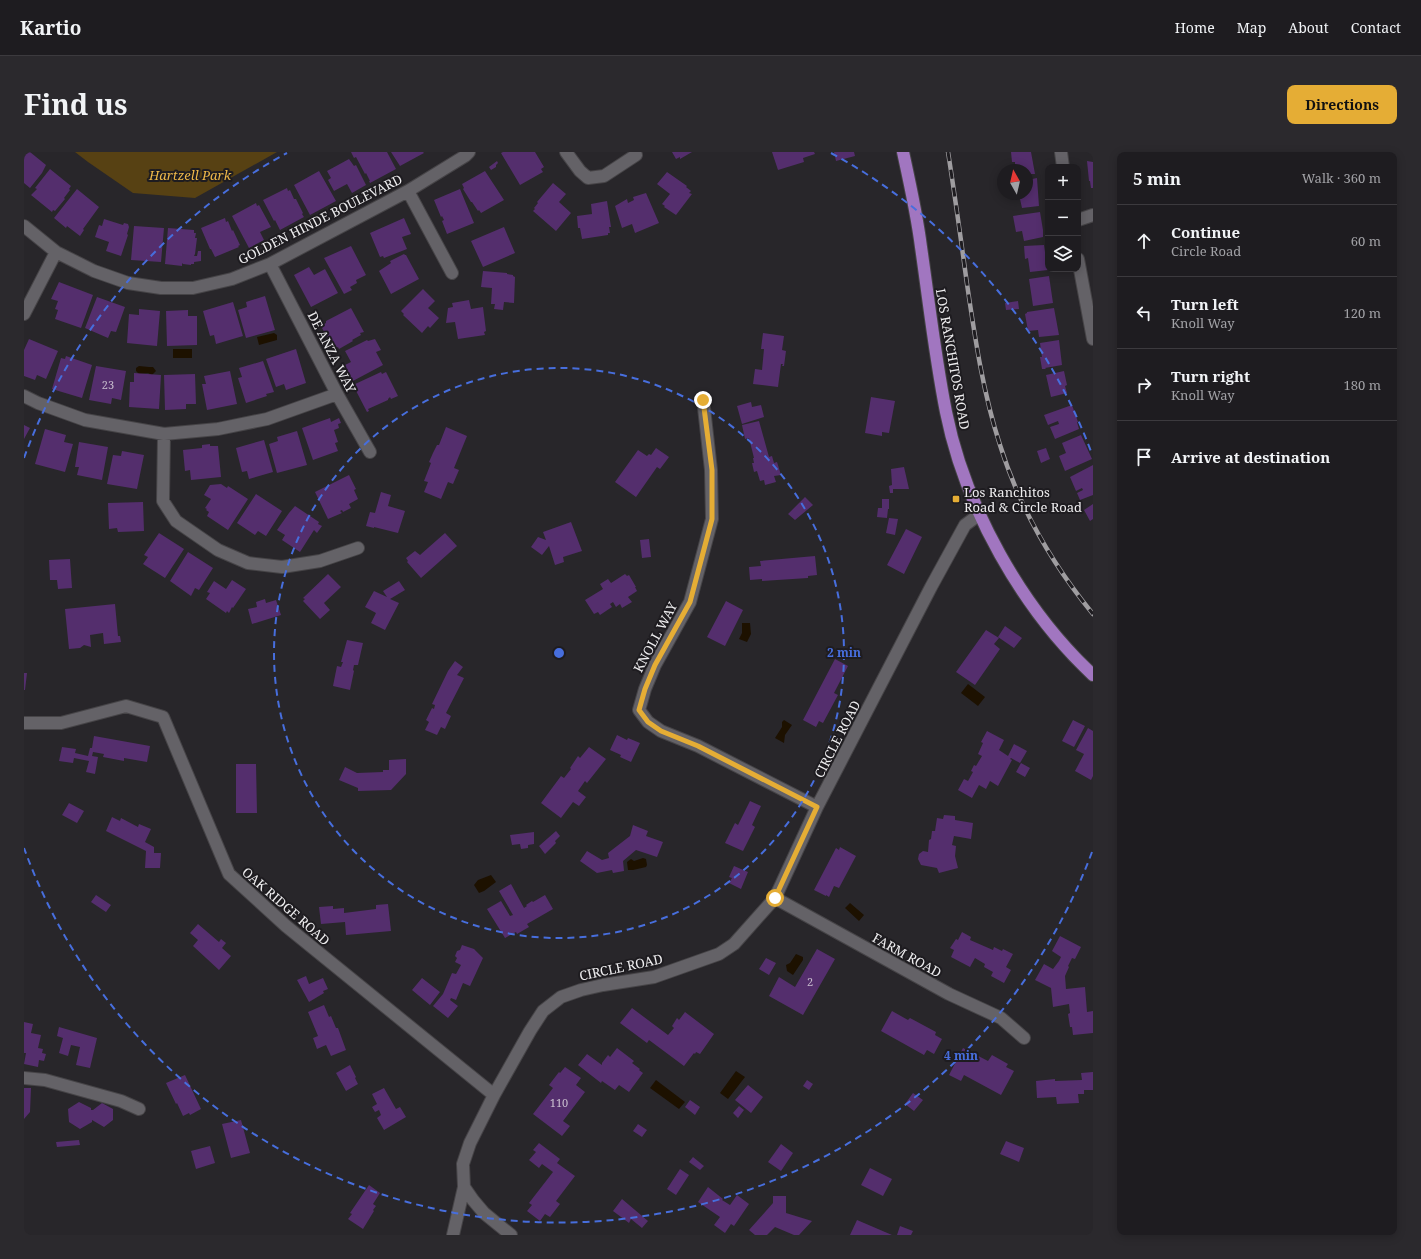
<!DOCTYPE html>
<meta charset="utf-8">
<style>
body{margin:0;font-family:"Noto Serif",serif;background:#2b292d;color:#f1f3f6}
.controls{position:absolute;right:12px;top:12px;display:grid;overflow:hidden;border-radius:8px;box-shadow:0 2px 10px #0003}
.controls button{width:36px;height:36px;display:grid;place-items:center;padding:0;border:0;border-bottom:1px solid #3c3a3e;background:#1e1c20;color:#f1f3f6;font:20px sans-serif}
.compass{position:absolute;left:973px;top:12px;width:36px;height:36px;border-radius:50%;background:#1e1c20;box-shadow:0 2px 10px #0003;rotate:352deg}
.stop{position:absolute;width:12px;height:12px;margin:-9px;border:3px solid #e5ad35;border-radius:50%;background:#fff}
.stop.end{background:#e5ad35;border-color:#fff;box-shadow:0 1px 4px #0008}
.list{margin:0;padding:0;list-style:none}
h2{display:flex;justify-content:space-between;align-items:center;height:52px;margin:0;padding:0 16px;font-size:17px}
h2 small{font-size:13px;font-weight:400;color:#a1a1a5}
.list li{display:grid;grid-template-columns:26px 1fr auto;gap:12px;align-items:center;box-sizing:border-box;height:72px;padding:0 16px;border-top:1px solid #3c3a3e}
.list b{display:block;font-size:15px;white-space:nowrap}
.list p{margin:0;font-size:13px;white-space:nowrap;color:#a1a1a5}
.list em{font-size:13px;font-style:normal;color:#a1a1a5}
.icon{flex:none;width:22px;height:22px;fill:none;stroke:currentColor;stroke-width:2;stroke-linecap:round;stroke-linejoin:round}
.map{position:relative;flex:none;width:1069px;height:1083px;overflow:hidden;border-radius:8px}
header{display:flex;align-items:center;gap:24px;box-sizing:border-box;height:56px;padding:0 20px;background:#1e1c20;border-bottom:1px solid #3c3a3e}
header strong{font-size:19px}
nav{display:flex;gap:22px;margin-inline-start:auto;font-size:14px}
.intro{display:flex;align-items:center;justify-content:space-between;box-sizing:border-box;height:96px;padding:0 24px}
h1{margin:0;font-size:28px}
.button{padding:10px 18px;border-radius:8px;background:#e5ad35;color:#111;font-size:14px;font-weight:700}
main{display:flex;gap:24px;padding:0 24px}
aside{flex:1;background:#1e1c20;border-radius:8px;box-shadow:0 2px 10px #0003}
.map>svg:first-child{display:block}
</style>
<header>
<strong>Kartio</strong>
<nav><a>Home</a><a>Map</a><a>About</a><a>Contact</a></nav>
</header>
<div class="intro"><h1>Find us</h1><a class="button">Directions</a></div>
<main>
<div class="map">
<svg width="1069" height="1083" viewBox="0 0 1069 1083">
<rect width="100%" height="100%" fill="#28262a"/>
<path fill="#574113" d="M51,0H253L171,46L109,41L64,10Z"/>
<path fill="#1d1100" d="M250,181L253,183V188L235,193L233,185Z
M149,197H168V206H149Z
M115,214L125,215H129L132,219L128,223L124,221L115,222L112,219V216Z
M718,471H726L727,482L723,490L715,487L718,481Z
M944,532L961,545L954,554L937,541Z
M760,568L768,573L761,583L760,591L751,586L758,575V570Z
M619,706L622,707L623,713L622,715L609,718H604L603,710L607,707L610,709Z
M467,723L472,730L460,739L455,741L450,733L454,728Z
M826,751L840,763L835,769L821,756Z
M772,802L779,805V808L769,823L763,819L762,813L766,811Z
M712,919L721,925L704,947L696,941Z
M632,928L661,950L655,957L626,936Z"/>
<path fill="#542e6d" d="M0,0H6L22,13L18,21L6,36L0,31Z
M327,0H363L372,17L346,31L345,29H346L342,21L341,22L332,5L330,6Z
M367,0H399L400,1L376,14Z
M479,0H511L520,15L517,17L519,20L496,33L477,1Z
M648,0H668L656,7V5L652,7Z
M748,0H790L791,2L779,6L780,10L754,18Z
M810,0H830L831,4L812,9Z
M987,0H1007L1011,22H1003V18H985V14L991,13V10H988Z
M325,7L330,14L332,13L342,33L328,41L323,32L310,39L304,28L307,26L303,19Z
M473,9L474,11L472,13V15L467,18L465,15Z
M1063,9L1069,10V36H1067L1066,29H1065Z
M26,17L47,34L45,37L46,38L40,46L41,47L31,59L29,58L28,60L7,43L13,37L11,36Z
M295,19L312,49L286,63L270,33Z
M461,19L480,48L457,61L455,58L454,59L448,50H447L439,37L440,36L438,32Z
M643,20L663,34L662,35L667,39L665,41L668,42L652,63L640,55L641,54L638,52L646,42L633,32Z
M1013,26L1015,54L998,56L996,47L999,46L998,42H1003V28Z
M529,31L542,42L535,50L547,61L532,79L509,59L511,57L510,56L514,51L513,50Z
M263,36L264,39L266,38L270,47H272L279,61L278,62L280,65L256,78L251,68L250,69L239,48Z
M53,37L75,55L59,77L60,78L56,84L43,74L42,76L30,66Z
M436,37L450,71L423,82L418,69L420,68L418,64L417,65L410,48Z
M622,41L635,71L611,81L608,72L598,76L591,54L603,47L604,51L610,48L609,45Z
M583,49L587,75H585L586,81H584V83L558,87L556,76H554L553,64L568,62L567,52Z
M232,51L233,54L235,53L247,75L236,80L240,88L225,96L208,64Z
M1016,60L1019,78V85L1000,89L998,79L992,80L989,64Z
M201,66L202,70L204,69L208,79L209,78L216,93L214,94L215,95L191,105L187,97H186L177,76Z
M380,66L387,82L378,85L383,97L360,106L359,104L356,105L346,81Z
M80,67L99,73L100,71L104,72L105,75L103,82L104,83L97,104L82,99L85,90L71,85L75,73L78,74Z
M110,74L140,76L137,110L107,108Z
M480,75L491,101L459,115L447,89Z
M144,76L170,78V81H172L171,86H173L171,102L170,104H173L174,99H177V109L170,110V112H167V113L159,112L158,111V114L141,112Z
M1020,93L1021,100H1022L1024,118L1006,120L1004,106L1001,107L1000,94Z
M327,94L342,123L332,128L333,131L326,135L328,138L320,142L300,106Z
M380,102L381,103H382L395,127L367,142L355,119L367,111L366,109Z
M285,115L290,123L301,117L314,141L287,155L270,123Z
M459,119L483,121V122L489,123V124L491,125L490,151L480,150L479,158L470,157L471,152H467L468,136L457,135Z
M1025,124L1029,151L1009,154L1005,127Z
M35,130L69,143L57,176L31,167L34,158L31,157L34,149L27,147Z
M399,137L411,149L404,156L415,166L406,176L404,174L398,181L379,163L380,162L377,159Z
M241,144L251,178L222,186L214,158L223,155L222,150Z
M73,145L101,155L92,180L87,179L84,186L61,176Z
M445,148L447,157L459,155L462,179L460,180L461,183L434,187L431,170L422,171L424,156L429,155L428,151Z
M994,149L995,157L982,158L981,151Z
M209,150L219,184L192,192L190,183L186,184L179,159Z
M327,156L340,180L336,181L337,183L328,188L329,189L315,197L314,195L309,197L297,174L302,171V169Z
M1030,156L1035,183L1015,185L1014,178L1004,179L1001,162L1003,161V160Z
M115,157L136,159L133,194L103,191L105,162L115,163Z
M164,158V164H173V193L143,194L142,159Z
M739,181L760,184L758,198L762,199L760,214H758L759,212H757L754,235L729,232L731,217L738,218L740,197H737Z
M5,187L34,199L22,227L13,223L11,228L0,224V198Z
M351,187L357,198L352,200L359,213L327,230L319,214L327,210L321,199L343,188L344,189Z
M1035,188L1038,213L1021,216L1022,217H1018L1016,205H1018L1016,191Z
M272,197L282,231L262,238L260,232L252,235L242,207Z
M42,204L68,213L58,246L28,237L37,206L41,207Z
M239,209L250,240L242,242L243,244L222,251L214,226L218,225L215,216Z
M72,214L102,219L97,248L88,246L87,252L65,248Z
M206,219L213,252L183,258L178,232H182L180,224Z
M1040,219L1043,233L1041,234L1043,241L1027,245L1022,223Z
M357,220L358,222L362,220L374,244L367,247L366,245L364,247V248L344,257L345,259L343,260L329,233Z
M110,221L137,223L135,257L105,255L106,230H110Z
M171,222L172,252H162V257L141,258L140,223Z
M847,245L871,249L865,281L858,280V284L841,281Z
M727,250L728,255L737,253L740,265L718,272L713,254Z
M1048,253L1054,270H1053L1055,277L1031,287L1026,275L1035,272L1034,269L1024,273L1020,263Z
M306,266L307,270L315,266L317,271L314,272L315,276L310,278L314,290L311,291L314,299L289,308L278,276Z
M735,269L745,305L748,304L750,311L753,310L757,323L750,324L752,330L741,333L740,328L736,329L733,319L730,320L728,311H730L729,306H730L725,286L721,287L718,273Z
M0,273L6,276L0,287Z
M422,275L443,284L430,316L435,318L429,332L424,330L417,347L400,340L404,330L400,329L407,311L405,310L409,301L413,293H415Z
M21,277L42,283L40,290L49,292L41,320L11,312Z
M273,279L283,313L253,321L245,292L254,289L253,285Z
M1057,283L1068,307L1041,319L1035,304L1042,301L1038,291Z
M240,288L249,320L225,327L223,319L218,320L212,296Z
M55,290L84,295L78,328L53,323L55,315H51Z
M186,292V294H194L197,325L167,328L166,318L161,319L159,298L178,296V293Z
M632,296L645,305L636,317L633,315L612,345L591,330L614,298L623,304L625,302L627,303Z
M1022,296L1026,307L1017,311L1013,299Z
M98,299L120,303L113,337L83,332L89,303L97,304Z
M1069,313V343L1056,348L1053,341L1059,338L1058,336L1052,339L1046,325Z
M880,315L885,337H869V341H866L865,334L868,333L867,317Z
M325,323L332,337L330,338L334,347L325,352L327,356L319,360L318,358L316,359L318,361L304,367L291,340Z
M197,332L203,336L204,334L224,347L204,378L183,364L185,360L182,358L183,357L181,356L187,347L180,343L186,333Z
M357,340L367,343L364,354L381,359L374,381L350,375V376L342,374L346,360L351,361Z
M232,342L258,359L242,384L234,379L231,383L213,371Z
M781,345L789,353L771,368L764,362Z
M858,347H865V357H864L863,366L853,365L854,356H858Z
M119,350L120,379L94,380L93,376L85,377L84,351Z
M1069,352V367L1066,369L1060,358Z
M271,354L295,370L294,372L298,374L293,381L290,378L276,400L258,388L261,383L253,378L265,361Z
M865,366L874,367L871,383L862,381Z
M547,370L558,399L539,405L540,410L531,413L525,394L518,403L507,395L514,385L522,388L519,380Z
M882,377L898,385L880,422L863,413Z
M135,381L160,397L141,426L119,412L124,405L120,403Z
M421,381L433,394L397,426L383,410L384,409L382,406L391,399L396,403Z
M625,387L627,405L618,406L616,388Z
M164,400L189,416L175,438L171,436L167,444L146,429Z
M791,404L793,423L784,424V426L738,429V427L726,428L725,415L737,414L736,409Z
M46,407L48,436L34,437L33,428H26L25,408Z
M304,422L317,435L300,451L306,458L296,467L279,449L281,447L279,446Z
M601,422L603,424L605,423L612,435H611L613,439L604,445L608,450L598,456L596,452L592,455L589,450L586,452L588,455L576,463L574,460L570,462L561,448L579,437L576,432L584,427L587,431Z
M208,428L222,437L209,456L208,455L205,461L203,459L202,461L182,447L186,441L183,440L190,429L202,437Z
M375,429L381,438L366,447L375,451L361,478L347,471L352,461L341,455L350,439L363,445L359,439Z
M241,447L242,451L252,448L257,463L228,472L224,457L233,455L232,450Z
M702,449L719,458L701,494L683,485Z
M91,452L94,484H96L97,490L80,492L79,481L66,483L67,495L60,493L56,496L45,497L41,457Z
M981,474L998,486L990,496L974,485Z
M962,478L975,486L970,492L976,497L951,533L932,520Z
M323,488L339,491L334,513H330L329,518L330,519L326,538L309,534L313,514L317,515L319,510H317Z
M811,507L824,514L810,541L814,543L799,571L795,569L792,575L779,568Z
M431,509L439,515L433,523L440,526L422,561L427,564L421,577L417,575L413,583L401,578L405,570L402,568L408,556L410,557L411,553L408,552L424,519Z
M0,521H3L1,538H0Z
M1049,568L1061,574L1050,595L1038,589Z
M1064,576L1069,579V624L1067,628L1051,619L1060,602L1052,598Z
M963,579L980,588L975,598L984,604L990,592L1003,599L996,611L987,606L986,607L988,608L974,634L966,629L962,637L955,633L948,646L934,638L940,627L944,629L949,620L947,619L950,613L952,614L958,604L954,602L959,591L957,590Z
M593,583L603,588L604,586L616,591L607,610L596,605L597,603L586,598Z
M70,584L126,594L123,610L100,606V609L79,605L80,602L69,600L68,604L74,605L71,622L62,620L65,609L50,606L49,611L35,609L38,595L52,597L51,601L64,604L66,596H68Z
M565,595L582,607L563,631L561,629L554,639L562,645L555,654L549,650L537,666L517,651L537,624L540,626L547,617L546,616L554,604L556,606Z
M382,607V622L367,638L334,639V636L315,628L321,615L333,621L359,620V618H365V608Z
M997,611L1006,616L1001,625L992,620Z
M212,612H232L233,661H212Z
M726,649L737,654L728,673L731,675L719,699L701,691L711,671L714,673Z
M45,651L60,659L53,671L38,663Z
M920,663L931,664V668L949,671L947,687L930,684L928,693L932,694L931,704L934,716L915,721L913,716L897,713L894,707L895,702L899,699L904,700L905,688L907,687L908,679H911L913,666L919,667Z
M88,665L96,669L97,666L114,675L115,672L127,677L121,690L130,695V701H137L136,716H121L122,699L82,679Z
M609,673L624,679L622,684L639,690L633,705L612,698L599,709L600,719L589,721L588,718L573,721L556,709L563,699L578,708L585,706L584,701L606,684Z
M532,679L536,684L531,689L532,691L521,702L515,694Z
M510,680V692L504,693V696L497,697L496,692L488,693L486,683Z
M816,695L832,704L815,736L810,734L805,745L802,743V744L790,738L812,696L815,698Z
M710,714L724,720L717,737L705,731L708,726L705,725Z
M487,732L500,756L503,754L502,753L508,749L509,750L521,743L529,757L503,772L505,775L493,782L492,780L481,786L463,757L477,749L486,764L489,763L475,739Z
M72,743L87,753L82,760L67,750Z
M364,752L367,779L322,783L321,770L297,772L295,755L309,754V757L320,756V761L352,757V753Z
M174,772L195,790L197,787L202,791L198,796L207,804L195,818L169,794L174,788L166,781Z
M938,780L947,785L946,788L969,798L970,795L978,799L979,797L989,802L982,815L987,818L980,831L967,824L969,820L960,815L961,812L951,806L946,815L927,805L930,798L926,796L932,787L934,788Z
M1036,784L1057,795L1051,807L1048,806L1044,814L1045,815L1041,824L1042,837L1061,835L1063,860L1069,859V881L1049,883L1048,875H1046L1044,862L1046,861L1045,852L1029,855L1027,836L1011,828L1020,812L1029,817L1035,809L1037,805L1028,799Z
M438,793L450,797L459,806L446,834L439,831L432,848L427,846L426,848L434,854L424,866L409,854L419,842L428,821L432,822L437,813L431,810L433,806L431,804L433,799L436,798Z
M793,797L811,807L779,863L745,844L755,825L771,835Z
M742,806L752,811L745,823L735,817Z
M282,824L285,832L299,826L304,837L299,839L300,841L285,850L273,828Z
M398,826L416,840L406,853L388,838Z
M300,853L305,865L307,864L312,876H314L322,898L307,904L302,893L293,897L289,886L294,884L284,860Z
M608,856L644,883L650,876L648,874L653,866L655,868L661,860L690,882L676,902L672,900L671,902L670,901L660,914L625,888L623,891L596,871Z
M868,859L884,868L886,866L912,880L911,883L918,887L910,902L903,898L900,903L857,879Z
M0,870L9,872L7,881L17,883L14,896L19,897L18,901L22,902L20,909L15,908L14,915L0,912L2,901H0Z
M35,875L73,886L66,916L52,913L56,895L47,893L44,904L35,901L39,886L33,884Z
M593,896L610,909L608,911L616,917L615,918L619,921L605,940L595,933L591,938L578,929L577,931L554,913L563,902L578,913V911L584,903L586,905Z
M939,896L964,909L968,903L984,912L982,915L990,919L977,943L940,923L937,929L925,923Z
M326,913L332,925L331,926L334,932L322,939L312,921Z
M541,915L557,926L552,933L561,940L539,969L546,974L538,984L509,962L529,936L525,933L535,920L536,921Z
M1069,920V938H1060V942H1054L1055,951L1033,952L1032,945L1013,946L1012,929L1031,927V929L1058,928L1057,921Z
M161,923L177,957L166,963L165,961L159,964L153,951L152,952L142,931Z
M783,928L789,932L785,938L779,934Z
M724,933L739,945L727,961L711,948Z
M0,936H7L6,960L0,967Z
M360,936L372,957L376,955L382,965L360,978L353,966L357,963L355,958L351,960L348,955L353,952L348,942Z
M889,941L899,948L890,959L881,952Z
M666,948L676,955L671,963L661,955Z
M55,950L67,956V958H69L78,951L89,957V968L80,975L68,968V970L56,977L45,970L44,957Z
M715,954L720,958L714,966L709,961Z
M217,968L226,1001L207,1006L198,972Z
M614,972L623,978L618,985L609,979Z
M55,988L56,993L33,995L32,990Z
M982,989L1000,996L995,1010L976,1002Z
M515,991L536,1007L533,1011L551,1024L532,1049L536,1052L526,1065L521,1062L516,1069L503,1059L508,1053L505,1051L529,1020L518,1012L515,1016L505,1008L512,1000L509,998Z
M757,992L769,1001L757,1019L744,1010Z
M186,994L191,1011L172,1017L167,999Z
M669,1005L680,1014L676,1018L665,1010Z
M846,1016L868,1027L859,1044L837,1033Z
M656,1017L665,1023L652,1043L643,1037Z
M345,1033L356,1041L349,1052L352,1054L349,1058L350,1059L339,1077L324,1067L328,1062L326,1061Z
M684,1035L699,1047L698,1048L706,1053L713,1043L725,1052L710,1074L707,1072L701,1081L690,1073L696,1065L674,1050Z
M749,1044H762V1061L788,1069L775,1083H770L751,1075L743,1083H731L725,1078L749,1051Z
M598,1047L624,1069L618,1076L607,1067L605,1071L589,1059Z
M833,1068L868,1083H826Z
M876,1074L889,1079L887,1083H873Z"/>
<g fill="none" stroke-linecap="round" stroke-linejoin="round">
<defs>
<path id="minor" d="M542,0L556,19L564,26L580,24L612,3
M1037,0L1039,15
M384,39L428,121
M1054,68L1069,63
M0,74L32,100L70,119L104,131L137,136H169L208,127L246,112L384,39L441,4L445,0
M1054,107L1069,187
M246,112L313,242L346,300
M0,162L32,100
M0,244L14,251L61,268L140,282L194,277L243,267L313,242
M679,247L687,318L688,367L666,450L631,513L621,537L615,558L624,570L637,579L674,594L793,655
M140,282L139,349L152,369L194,398L224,411L258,415L296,409L334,396
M0,571H37L102,554L139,565L205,722L262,774L470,943
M751,746L925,842L977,866L1000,886
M0,926L21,928L97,949L115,957
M429,1083L440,1035
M487,1083L460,1061L449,1048L440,1035L439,1012L446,991L470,943L506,879L519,859L537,845L557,838L579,833L630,825L695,802L710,792L751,746L793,655L907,435L941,373L956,362"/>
<path id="major" d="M879,0C886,32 893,63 897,95C905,150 911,205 922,260C941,355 998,457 1069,523"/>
</defs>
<use href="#minor" stroke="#464447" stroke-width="14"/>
<use href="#major" stroke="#464447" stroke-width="14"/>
<use href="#minor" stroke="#646267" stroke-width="12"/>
<use href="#major" stroke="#a176c0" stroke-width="12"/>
<defs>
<path id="rail" d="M924,0C931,44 937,88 943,132C951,186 959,241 976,293C995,354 1028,412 1069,462"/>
</defs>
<use href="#rail" stroke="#9f9da0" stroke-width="4.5"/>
<use href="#rail" stroke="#1e1c20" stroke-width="3" stroke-dasharray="9" stroke-linecap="butt"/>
</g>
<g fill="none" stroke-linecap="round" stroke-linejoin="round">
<path stroke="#e5ad35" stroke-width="5" d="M679,248L688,318V367L666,450L631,513L621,537L615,558L624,570L637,579L674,594L793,655L751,746"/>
</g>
<g fill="none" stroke="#476edd" stroke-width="2" stroke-dasharray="7 5">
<circle cx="535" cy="501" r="285"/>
<path d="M1068 700A569 569 0 0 1 0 696M0 306A569 569 0 0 1 263 1M807 1A569 569 0 0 1 1068 302"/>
</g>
<rect fill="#e5ad35" stroke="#1e1c20" stroke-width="1.5" x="928" y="343" width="8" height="8" rx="2"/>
<g text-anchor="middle" stroke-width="4" stroke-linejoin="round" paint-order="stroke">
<g font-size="11" fill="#c8bdce">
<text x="84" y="237">23</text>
<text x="786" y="834">2</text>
<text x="535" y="955">110</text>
</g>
<g font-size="13" font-style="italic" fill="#eeb849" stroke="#1e1c20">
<text x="166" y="28">Hartzell Park</text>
</g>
<g font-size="13" fill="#eeedef" stroke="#1e1c20">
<text transform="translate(296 67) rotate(-27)" y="5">GOLDEN HINDE BOULEVARD</text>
<text transform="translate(308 200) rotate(63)" y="5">DE ANZA WAY</text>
<text transform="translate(929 207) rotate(80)" y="5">LOS RANCHITOS ROAD</text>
<text transform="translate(631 485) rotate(-62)" y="5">KNOLL WAY</text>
<text transform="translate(813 587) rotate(-63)" y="5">CIRCLE ROAD</text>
<text transform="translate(262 754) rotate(41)" y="5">OAK RIDGE ROAD</text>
<text transform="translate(883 803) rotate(29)" y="5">FARM ROAD</text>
<text transform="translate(597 815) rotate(-12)" y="5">CIRCLE ROAD</text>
</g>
<g font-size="13" fill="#eeedef" stroke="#1e1c20" text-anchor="start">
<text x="940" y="345">Los Ranchitos<tspan x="940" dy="15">Road &amp; Circle Road</tspan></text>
</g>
</g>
<circle cx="535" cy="501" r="6" fill="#476edd" stroke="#1e1c20" stroke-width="2"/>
<g font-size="12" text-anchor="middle" font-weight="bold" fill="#476edd" stroke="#1e1c20" stroke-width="4" stroke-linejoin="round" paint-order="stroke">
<text x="820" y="505">2 min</text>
<text x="937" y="908">4 min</text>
</g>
</svg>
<div class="controls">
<button>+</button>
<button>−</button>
<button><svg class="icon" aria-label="layers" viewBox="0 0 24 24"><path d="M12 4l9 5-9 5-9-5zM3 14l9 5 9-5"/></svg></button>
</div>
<svg class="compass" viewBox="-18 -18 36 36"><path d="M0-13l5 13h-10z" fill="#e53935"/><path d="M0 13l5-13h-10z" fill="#a1a1a5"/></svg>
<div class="stop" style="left:751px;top:746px"></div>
<div class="stop end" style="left:679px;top:248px"></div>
</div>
<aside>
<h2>5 min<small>Walk · 360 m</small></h2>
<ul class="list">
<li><svg class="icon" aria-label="ahead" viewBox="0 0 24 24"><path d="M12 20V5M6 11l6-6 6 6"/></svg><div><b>Continue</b><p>Circle Road</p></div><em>60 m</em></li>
<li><svg class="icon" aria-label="left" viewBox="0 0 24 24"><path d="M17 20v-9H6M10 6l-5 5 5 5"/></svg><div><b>Turn left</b><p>Knoll Way</p></div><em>120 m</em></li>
<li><svg class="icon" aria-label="right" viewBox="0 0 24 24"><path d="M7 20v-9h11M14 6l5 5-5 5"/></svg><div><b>Turn right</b><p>Knoll Way</p></div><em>180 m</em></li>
<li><svg class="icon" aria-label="arrive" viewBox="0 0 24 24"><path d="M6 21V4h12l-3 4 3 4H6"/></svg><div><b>Arrive at destination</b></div></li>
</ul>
</aside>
</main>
